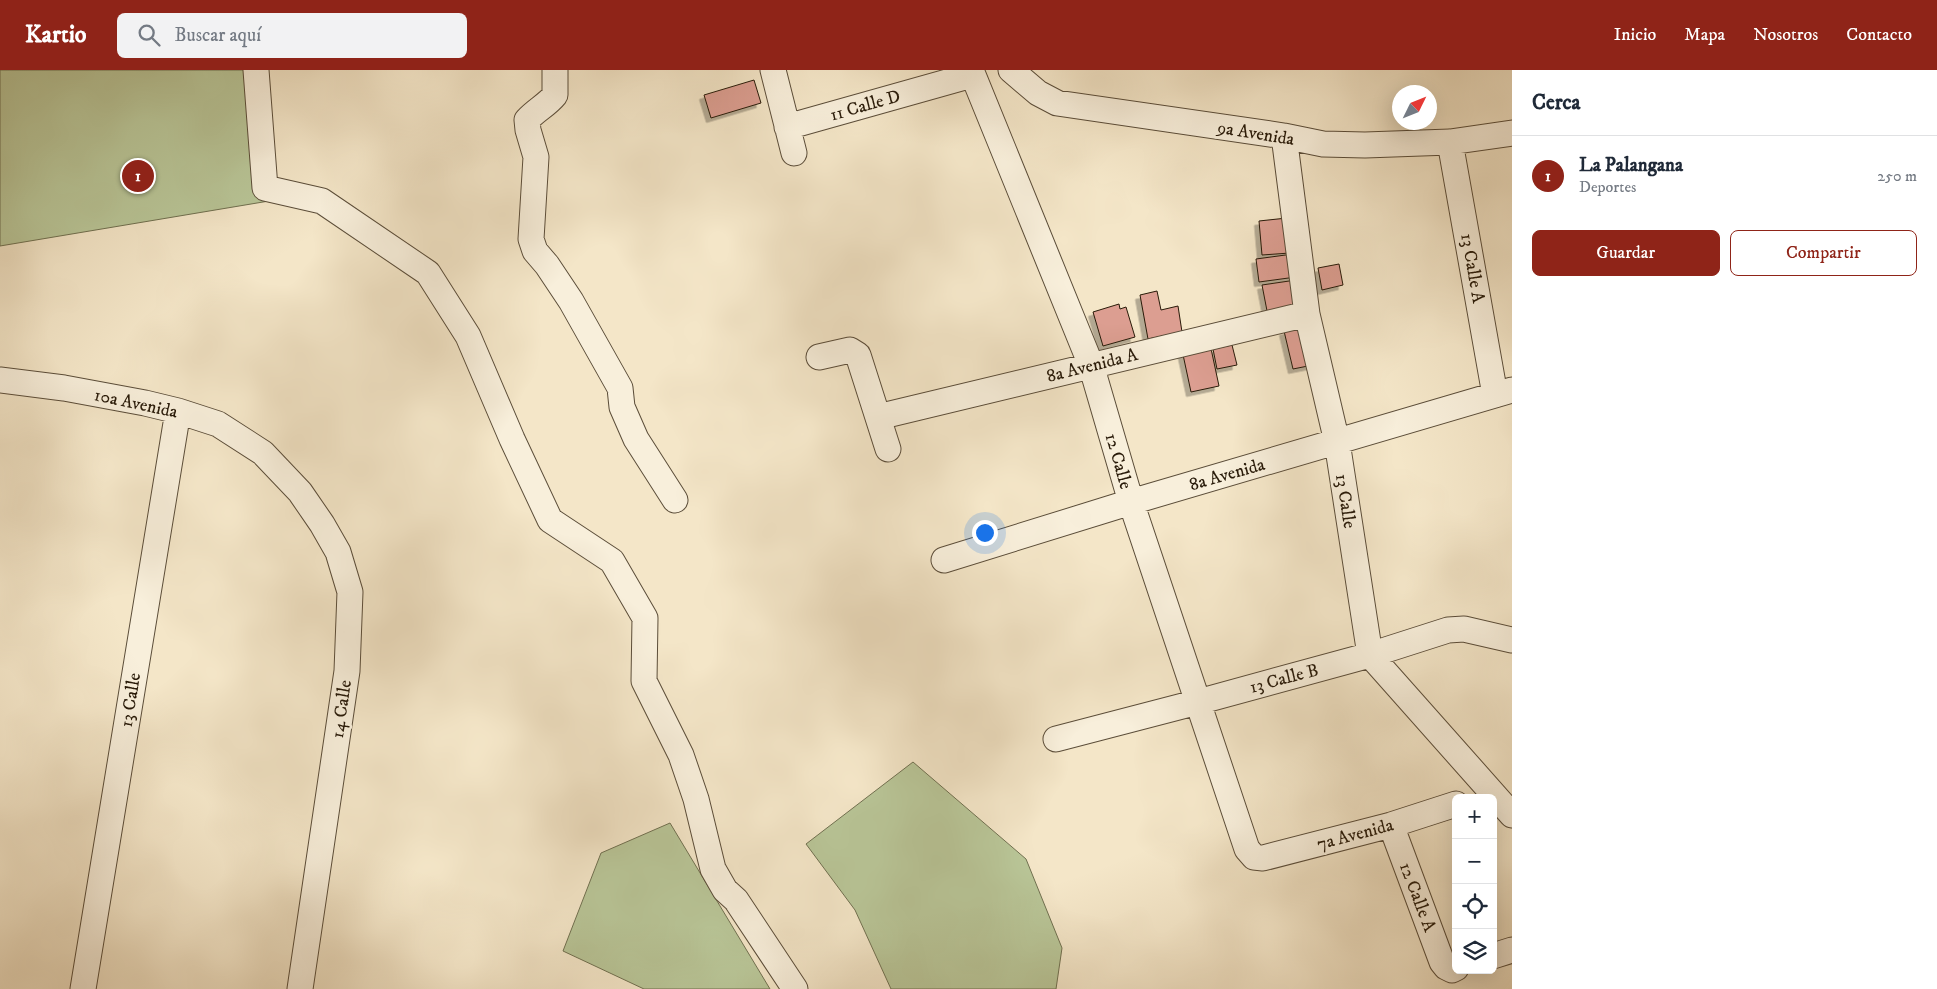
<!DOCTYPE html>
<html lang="es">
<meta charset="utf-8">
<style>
body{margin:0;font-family:"IM FELL DW Pica",serif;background:#f2f2f3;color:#1f2937}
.controls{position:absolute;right:15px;bottom:15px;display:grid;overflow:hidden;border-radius:8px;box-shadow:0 5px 20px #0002}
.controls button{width:45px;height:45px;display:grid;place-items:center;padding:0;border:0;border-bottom:1px solid #e0e1e3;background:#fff;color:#1f2937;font:25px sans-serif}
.compass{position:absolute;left:1392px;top:15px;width:45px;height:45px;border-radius:50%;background:#fff;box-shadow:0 5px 20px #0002;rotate:47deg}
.you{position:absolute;left:984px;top:462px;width:18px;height:18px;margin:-12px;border:4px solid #fff;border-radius:50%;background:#1a73e8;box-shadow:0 0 0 8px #1a73e833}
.badge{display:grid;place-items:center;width:32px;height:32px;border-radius:50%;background:#8f2418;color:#fff;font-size:16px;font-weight:700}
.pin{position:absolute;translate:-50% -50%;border:2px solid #fff;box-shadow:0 1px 5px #0006}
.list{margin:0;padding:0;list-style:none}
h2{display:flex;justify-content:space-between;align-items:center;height:65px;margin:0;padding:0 20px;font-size:21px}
h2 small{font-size:16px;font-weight:400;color:#747a83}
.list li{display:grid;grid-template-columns:32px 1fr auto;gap:15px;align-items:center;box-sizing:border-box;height:80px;padding:0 20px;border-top:1px solid #e0e1e3}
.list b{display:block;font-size:19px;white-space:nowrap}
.list p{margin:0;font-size:16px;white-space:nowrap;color:#747a83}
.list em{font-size:16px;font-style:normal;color:#747a83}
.actions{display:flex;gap:10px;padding:15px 20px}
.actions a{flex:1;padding:11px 0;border:1px solid #8f2418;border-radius:8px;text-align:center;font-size:18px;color:#8f2418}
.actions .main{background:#8f2418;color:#fff}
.icon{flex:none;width:28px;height:28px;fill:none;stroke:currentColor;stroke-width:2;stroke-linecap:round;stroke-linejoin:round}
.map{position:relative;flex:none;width:1512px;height:919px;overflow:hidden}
header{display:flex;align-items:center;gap:30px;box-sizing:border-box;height:70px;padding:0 25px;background:#8f2418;color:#fff}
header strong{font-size:24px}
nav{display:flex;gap:28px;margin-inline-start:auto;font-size:18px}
.search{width:350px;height:45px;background:#f2f2f3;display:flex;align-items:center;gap:12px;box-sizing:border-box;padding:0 18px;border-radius:8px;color:#747a83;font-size:19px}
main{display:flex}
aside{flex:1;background:#fff}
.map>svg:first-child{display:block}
</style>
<header>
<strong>Kartio</strong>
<div class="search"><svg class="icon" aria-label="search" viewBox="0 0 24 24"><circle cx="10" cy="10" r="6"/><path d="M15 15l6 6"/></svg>Buscar aquí</div>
<nav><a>Inicio</a><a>Mapa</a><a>Nosotros</a><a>Contacto</a></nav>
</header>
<main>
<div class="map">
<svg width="1512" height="919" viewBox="0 0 1512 919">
<defs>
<filter id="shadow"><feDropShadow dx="-4.5" dy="4.5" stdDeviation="0" flood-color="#0004"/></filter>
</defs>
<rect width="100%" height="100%" fill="#f4e6c8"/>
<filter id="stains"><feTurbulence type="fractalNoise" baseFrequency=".004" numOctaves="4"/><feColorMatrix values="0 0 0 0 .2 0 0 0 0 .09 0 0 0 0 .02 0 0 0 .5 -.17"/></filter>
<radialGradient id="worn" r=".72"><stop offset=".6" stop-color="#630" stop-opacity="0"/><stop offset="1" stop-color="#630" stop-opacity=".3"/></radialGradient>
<path fill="#b9c698" stroke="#707050" d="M0,0H252L281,129L0,176Z
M913,692L1026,789L1062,878L1056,919H891L855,840L806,774Z
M670,753L770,919H644L563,881L601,783Z"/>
<path fill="#dc9e91" stroke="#281a09" filter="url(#shadow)" d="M754,10L761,33L711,48L704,25Z
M1287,148L1290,183L1262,185L1259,151Z
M1293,184L1296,207L1259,212L1256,189Z
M1339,194L1343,215L1322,220L1318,198Z
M1296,210L1301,240L1268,246L1262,215Z
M1157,221L1161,240L1178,236L1182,262L1148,269L1140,225Z
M1119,234L1120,239L1126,237L1135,267L1103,276L1093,242Z
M1304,256L1313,295L1293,299L1284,261Z
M1210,274L1219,316L1191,322L1182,280Z
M1232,275L1237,295L1217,299L1213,279Z"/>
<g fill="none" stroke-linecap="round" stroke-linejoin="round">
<defs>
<path id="minor" d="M256,0L265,118L322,131L428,203L468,266L512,369L550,450L612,491L645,548L644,611L681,685L696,729L713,799L725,820L736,830L795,919
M555,0V25C547,35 536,40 527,50L528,60L536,87L531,169L535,181L547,195L571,231L620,318L622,337L636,369L675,430
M773,0L794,83
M971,0L1091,295L1131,432L1247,779L1254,787L1263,788L1391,755L1456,734
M1011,0L1038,23L1057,33L1284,66L1323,74L1365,75L1450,72L1512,63
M787,57L972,5
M1284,66L1307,244L1337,372L1370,585L1512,745
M1450,72L1495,325
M819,287L850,280L858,285L888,379
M0,310L64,318L145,333L178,341L218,354L263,383L300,422L322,454L338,482L350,522L347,601L300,919
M878,347L1307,244
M944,490L1131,432L1512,320
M1056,669L1198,632L1370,585L1448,560L1464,559L1512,570
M1391,755L1442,892L1446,897L1452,900L1456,898
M1493,886L1512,880
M83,919L178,341"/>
</defs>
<use href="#minor" stroke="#5b4d39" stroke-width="27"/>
<use href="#minor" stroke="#f8efdb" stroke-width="25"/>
</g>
<g text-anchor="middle" stroke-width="5" stroke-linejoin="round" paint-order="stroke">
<g font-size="18" fill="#281a09" stroke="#f8efdb">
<text transform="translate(865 35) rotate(-16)" y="6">11 Calle D</text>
<text transform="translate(1256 63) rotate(9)" y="6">9a Avenida</text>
<text transform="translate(1473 198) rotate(80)" y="6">13 Calle A</text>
<text transform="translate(1092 295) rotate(-14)" y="6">8a Avenida A</text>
<text transform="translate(136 333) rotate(12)" y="6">10a Avenida</text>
<text transform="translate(1119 391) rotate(74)" y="6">12 Calle</text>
<text transform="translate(1227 404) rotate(-16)" y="6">8a Avenida</text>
<text transform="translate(1346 431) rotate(81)" y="6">13 Calle</text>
<text transform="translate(1284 608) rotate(-15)" y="6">13 Calle B</text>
<text transform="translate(130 630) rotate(-81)" y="6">13 Calle</text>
<text transform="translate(341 639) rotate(-82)" y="6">14 Calle</text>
<text transform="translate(1355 764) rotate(-15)" y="6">7a Avenida</text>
<text transform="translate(1418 827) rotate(69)" y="6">12 Calle A</text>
</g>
</g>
<rect width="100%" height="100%" filter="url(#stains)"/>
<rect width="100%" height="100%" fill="url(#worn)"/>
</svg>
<div class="controls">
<button>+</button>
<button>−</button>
<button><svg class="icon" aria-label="locate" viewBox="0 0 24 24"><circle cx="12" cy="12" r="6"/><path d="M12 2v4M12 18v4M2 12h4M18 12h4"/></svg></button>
<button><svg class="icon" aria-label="layers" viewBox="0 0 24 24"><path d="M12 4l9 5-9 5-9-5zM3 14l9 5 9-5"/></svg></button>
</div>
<svg class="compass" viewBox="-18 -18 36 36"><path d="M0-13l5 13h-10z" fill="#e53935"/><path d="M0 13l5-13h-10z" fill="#747a83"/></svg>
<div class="you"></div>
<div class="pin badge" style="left:138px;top:106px">1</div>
</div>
<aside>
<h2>Cerca<small></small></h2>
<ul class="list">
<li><span class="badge">1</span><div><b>La Palangana</b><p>Deportes</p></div><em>250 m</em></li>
</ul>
<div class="actions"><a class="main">Guardar</a><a>Compartir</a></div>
</aside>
</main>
